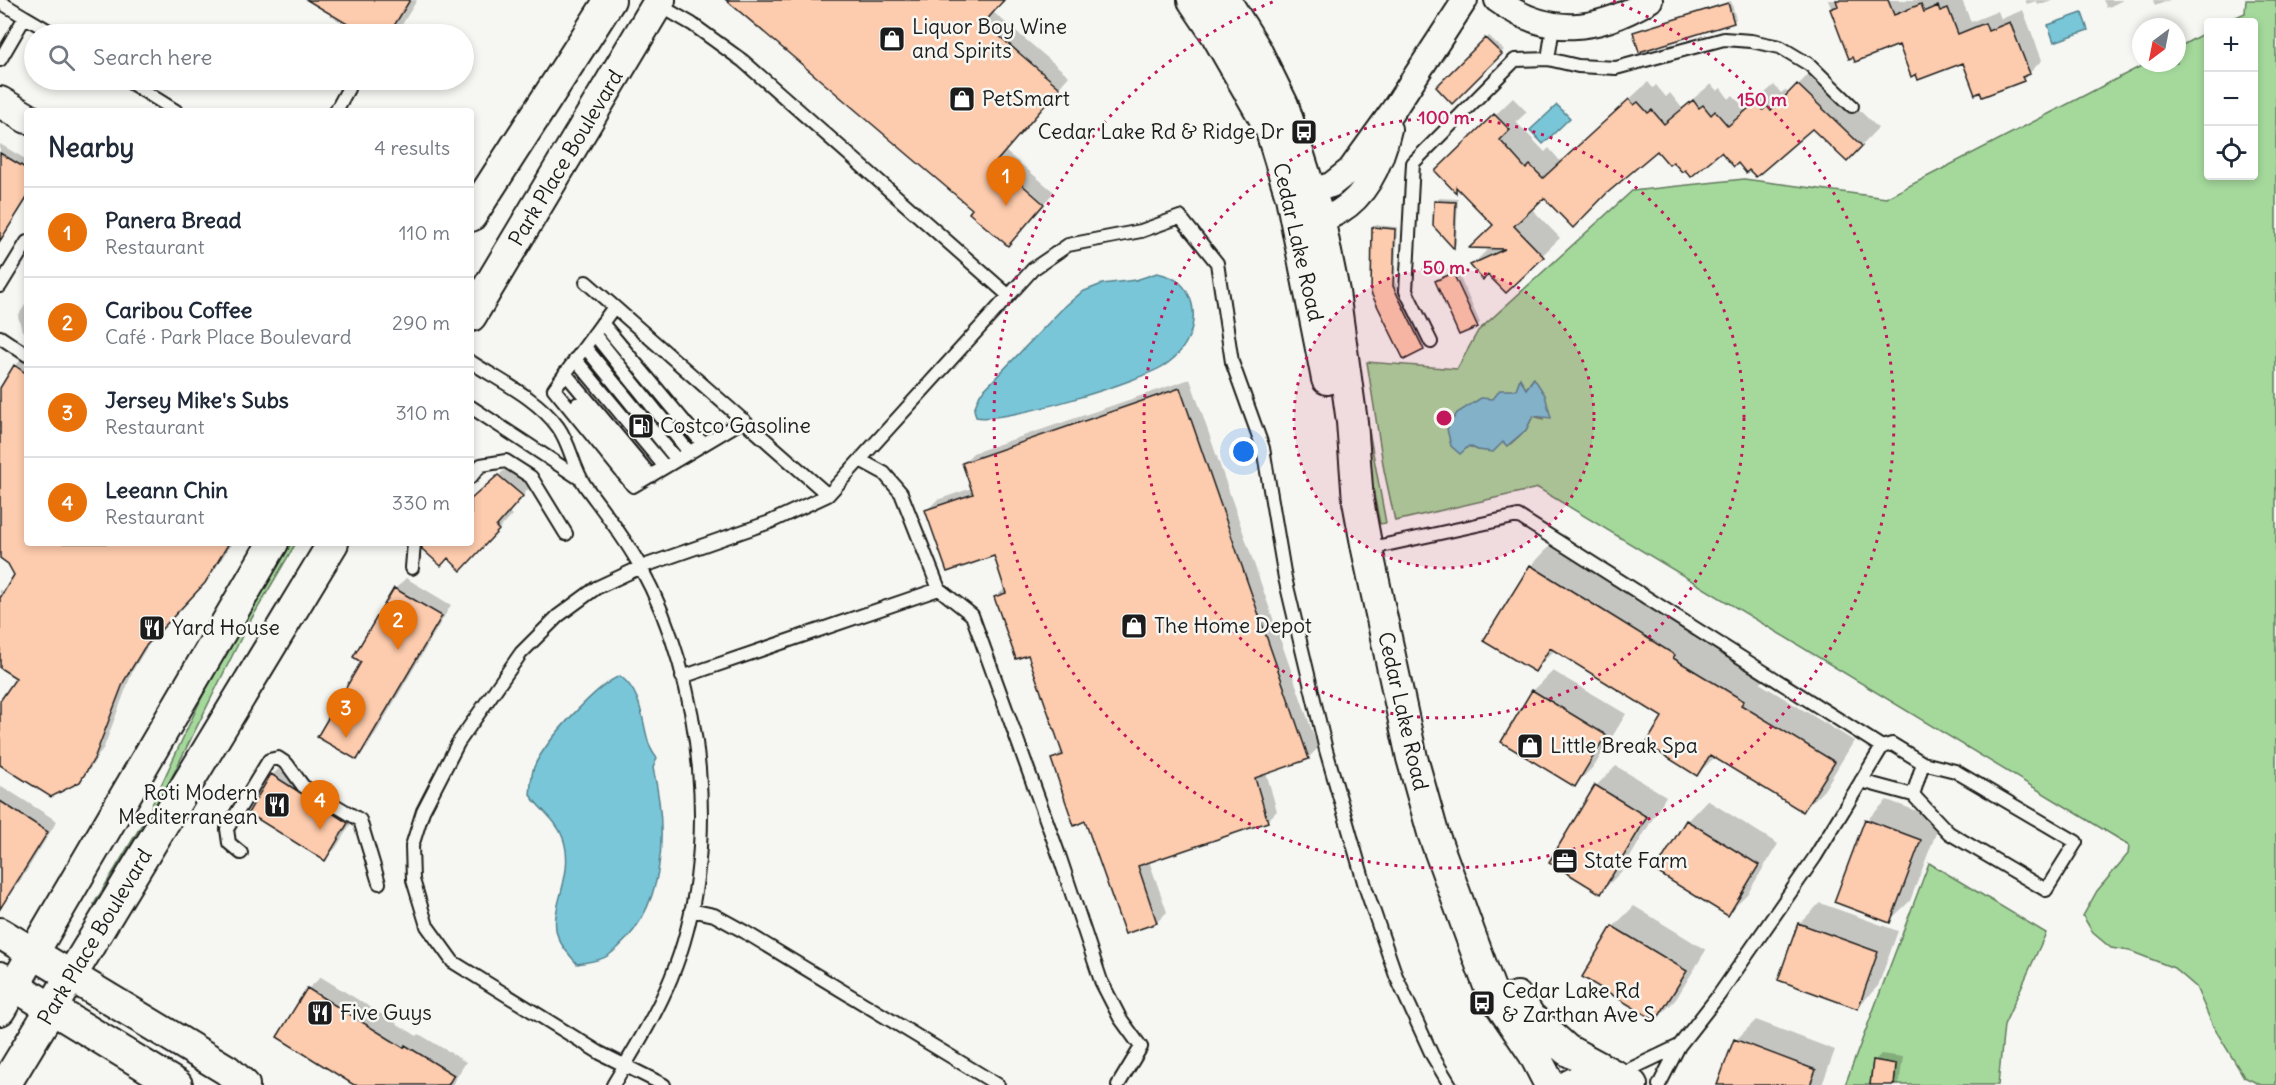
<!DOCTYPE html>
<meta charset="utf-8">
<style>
body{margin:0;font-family:Delius,sans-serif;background:#f2f2f3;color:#1f2937}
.controls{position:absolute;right:18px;top:18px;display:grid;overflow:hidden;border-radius:6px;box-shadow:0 3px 9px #0003}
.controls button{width:54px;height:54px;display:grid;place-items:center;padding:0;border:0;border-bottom:2px solid #e0e1e3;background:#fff;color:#1f2937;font:30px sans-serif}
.compass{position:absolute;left:2132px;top:18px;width:54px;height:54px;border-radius:50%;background:#fff;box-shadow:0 3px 9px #0003;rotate:212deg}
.you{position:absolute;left:1244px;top:452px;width:21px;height:21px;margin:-15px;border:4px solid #fff;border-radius:50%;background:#1a73e8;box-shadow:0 0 0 9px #1a73e833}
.badge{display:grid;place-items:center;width:39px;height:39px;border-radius:50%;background:#1c1c1c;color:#fff;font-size:20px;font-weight:700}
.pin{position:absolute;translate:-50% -50px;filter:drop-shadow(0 2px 3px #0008)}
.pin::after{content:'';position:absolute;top:32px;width:21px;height:18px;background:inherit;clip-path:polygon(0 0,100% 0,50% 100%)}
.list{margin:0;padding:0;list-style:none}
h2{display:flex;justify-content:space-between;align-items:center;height:78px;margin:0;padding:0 24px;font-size:26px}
h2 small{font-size:20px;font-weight:400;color:#747a83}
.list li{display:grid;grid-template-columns:39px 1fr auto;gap:18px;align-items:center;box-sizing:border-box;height:90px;padding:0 24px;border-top:2px solid #e0e1e3}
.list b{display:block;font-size:22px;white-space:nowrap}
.list p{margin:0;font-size:20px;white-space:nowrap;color:#747a83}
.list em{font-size:20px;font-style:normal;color:#747a83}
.icon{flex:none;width:33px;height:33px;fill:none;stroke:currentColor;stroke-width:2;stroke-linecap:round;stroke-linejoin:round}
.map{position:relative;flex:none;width:2276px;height:1085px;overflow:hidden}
.search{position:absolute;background:#fff;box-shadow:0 3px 9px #0003;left:24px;top:24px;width:450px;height:66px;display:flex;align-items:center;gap:15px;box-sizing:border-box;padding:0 21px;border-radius:33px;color:#747a83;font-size:22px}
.panel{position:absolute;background:#fff;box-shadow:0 3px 9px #0003;left:24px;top:108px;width:450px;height:438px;border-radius:6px}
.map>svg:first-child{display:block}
</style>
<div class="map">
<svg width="2276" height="1085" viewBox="0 0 2276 1085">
<rect width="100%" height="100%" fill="#f6f6f2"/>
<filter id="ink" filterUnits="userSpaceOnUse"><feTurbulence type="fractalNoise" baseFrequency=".0167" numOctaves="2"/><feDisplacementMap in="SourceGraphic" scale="12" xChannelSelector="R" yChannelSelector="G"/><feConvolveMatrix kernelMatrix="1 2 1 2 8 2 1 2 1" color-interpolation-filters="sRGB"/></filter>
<g filter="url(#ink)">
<path fill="#a5d99c" stroke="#607a5c" stroke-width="1.5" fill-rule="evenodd" d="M2246,0H2276V1085H2261L2244,1077L2213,1026L2196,987L2174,968L2130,951L2111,948L2093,933L2083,916L2097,891L2128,854L2129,845L1538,488L1395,521L1384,470L1367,362L1457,369L1478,331L1632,191L1744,179L1886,198L2147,63H2177V48L2208,31V176H2254V22H2225L2245,13ZM1520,379L1526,389L1533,379L1543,419L1533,416L1526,430L1508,446L1503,442L1478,450L1468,446L1516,390Z
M1356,361L1386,523L1380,524L1367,460Z
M290,543H296L249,623L243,620Z
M242,624L247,626L156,809L151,807L202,697Z
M151,809L155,812L99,906L94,904Z
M1929,863L2046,933L2004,1025L1998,1085H1894L1896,1064L1873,1060L1870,1085H1845Z"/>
<path fill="#79c6d8" stroke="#54828d" stroke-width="1.5" d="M2082,13L2088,30L2054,42L2048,25Z
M1557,105L1570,118L1543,144L1530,130Z
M1157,273C1175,277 1187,284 1192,304C1197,326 1187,349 1168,363C1144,381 1002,424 976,417L974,409L980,394L1063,308L1082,292L1102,284L1136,280Z
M1520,378L1526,389L1534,378L1545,395L1551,418L1533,416L1526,430L1507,446L1503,442L1493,452L1478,450L1469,446L1460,454L1451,446L1447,429L1457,413L1481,398L1493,399L1500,390H1516Z
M620,676C649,697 639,738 657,758L653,768C668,832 667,912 609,955C601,961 587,962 577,964C570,955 560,946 557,934C549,907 576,875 563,838C556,819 541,811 530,795C531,785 531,775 534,767C544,743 596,685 620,676Z"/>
<path fill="#0003" d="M310,0H417L403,23L391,34H367Z
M734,0H1004L993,12L1069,76L1005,151L1054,192L1008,244L974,209Z
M1828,0H1962L1971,22L1998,11L2001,19L2023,10L2042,60L2023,80L1900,43L1850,57Z
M2025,0H2052L2038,5L2036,1L2027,4Z
M2103,0H2123L2107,8Z
M2153,0H2170L2155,6Z
M1731,1L1736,19L1733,22L1634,33Z
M1489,36L1504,50L1452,102L1438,87Z
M1815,68L1878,128L1847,160L1812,127L1738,161L1721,150L1673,160L1657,149L1544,196L1531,208L1560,238L1506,291L1488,273L1472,265L1490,247L1494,225L1459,188L1456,191L1437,171L1513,98L1527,112L1516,122L1545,152L1549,148L1561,162L1648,82L1653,88L1656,85L1666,97L1670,93L1682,108L1711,84L1717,91L1721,88L1729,99L1733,95L1746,110L1774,85L1781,93L1785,90L1789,94Z
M0,144L27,160V199L0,242Z
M1438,198L1458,199L1456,244L1454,247L1435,201Z
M1376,225L1397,227L1395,282L1427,346L1404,358L1373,228Z
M1457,271L1480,323L1477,326L1437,281Z
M27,302V334L22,331L18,316Z
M25,356L27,543H232L214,571L154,636L133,670L104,747L89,770L79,781L0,764V704L18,677L0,666V589L5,593L20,569L0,557V391L15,366Z
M1190,379L1318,748L1308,758L1266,772L1277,811L1267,821L1149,861L1167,912L1157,922L1086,819L1053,760L1063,749L1029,653L996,597L1006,587L995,554L927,510L937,500L972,488L963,463L973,453Z
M513,462L535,481L509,512L512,515L475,555L433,543H471V501Z
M1551,545L1694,634L1693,637L1763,680L1761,684L1854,741L1824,790L1803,811L1715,757L1697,774L1665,717L1555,650L1534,670L1531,566Z
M406,578L451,605L367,748L356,758L363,661L395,589Z
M1553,671L1626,714L1595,765L1575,785L1533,691Z
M283,765L358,812L336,848L325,859L272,775Z
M1616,766L1666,796L1622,871L1601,892L1596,786Z
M0,785L57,821L19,883L8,893L0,895Z
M1707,800L1778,844L1748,893L1727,914L1687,821Z
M1887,800L1941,820L1910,901L1889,921L1867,820Z
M1820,903L1898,931L1878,986L1858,1007L1799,924Z
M1634,906L1706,950L1676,999L1656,1020L1613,927Z
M321,977L417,1036L419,1034L466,1062L452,1085H357L308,989Z
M1756,1020L1835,1050L1822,1085H1719L1736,1040Z
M1881,1054L1903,1057L1899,1085H1871L1874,1061Z"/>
<path fill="#fdcbad" stroke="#1c1c1c" stroke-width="1.5" d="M307,0H410L389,34H364Z
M726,0H1004L984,23L1060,88L996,162L1044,204L1008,246L969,213L972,209Z
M1836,0H1888L1894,15L1921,4L1924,12L1938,6L1940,11L1948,8L1958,34L1985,23L1988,31L2010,22L2030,74L2022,77L2024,81L1982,97L1980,92L1975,95L1963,63L1918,80L1916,74L1911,77L1899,45L1855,62L1853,57L1849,59L1830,9L1838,6Z
M1728,3L1734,23L1639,52L1633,32Z
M1485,38L1502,54L1452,104L1436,87Z
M1797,84L1862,146L1847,162L1812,129L1756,177L1749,170L1746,173L1738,163L1734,167L1721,152L1691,177L1685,170L1682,172L1673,162L1669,165L1657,151L1606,194L1573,228L1544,198L1514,226L1544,257L1506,293L1488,275L1483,280L1470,265L1505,249L1469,248L1493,225L1456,187V193L1435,171L1494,114L1510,130L1500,140L1526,169L1530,165L1543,178L1629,99L1634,105L1638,102L1648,113L1652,110L1664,124L1693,100L1699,108L1703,105L1711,115L1715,111L1728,126L1756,102L1763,110L1767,106L1771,111Z
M0,153L27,169V198L0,241Z
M1434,201L1456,202L1454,249L1433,226Z
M1372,227L1395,229L1393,286L1424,350L1404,360L1371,293Z
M1453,273L1478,327L1459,335L1435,281Z
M14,365L27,374V543H229L205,583L144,648L124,681L94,759L80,782L51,797L0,765V701L16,678L0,668V598L14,575L8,564L0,558V388Z
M1180,388L1309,759L1255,778L1268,822L1138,866L1157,923L1125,934L1085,821L1074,826L1051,759L1063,755L1028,655L1016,659L994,597L1006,593L994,556L947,572L925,510L973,494L962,463Z
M498,475L523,496L496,527L499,530L461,571L448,558L441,566L422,549V543H471V499Z
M1530,565L1675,655L1673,658L1744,701L1741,705L1835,762L1803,812L1710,755L1697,776L1646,744L1662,717L1550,648L1535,672L1483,641Z
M394,588L442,616L357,760L317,737L361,662L353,657Z
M1532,690L1606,735L1575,787L1501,742Z
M271,774L348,823L325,861L248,813Z
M1595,785L1647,817L1601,894L1549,862Z
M0,801L48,832L0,909Z
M1865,819L1921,840L1890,923L1834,902Z
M1686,820L1759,865L1728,916L1655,871Z
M1798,923L1878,952L1858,1009L1778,980Z
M1612,926L1687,971L1656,1021L1582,977Z
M307,988L404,1048L405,1045L454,1075L448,1085H354L277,1037Z
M1734,1039L1816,1070L1810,1085H1717Z
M1873,1060L1896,1064L1894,1085H1870Z"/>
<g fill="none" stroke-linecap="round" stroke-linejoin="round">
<defs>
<path id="service" d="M0,2L25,17
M657,4L692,24L743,61L1008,295
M1548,59L1553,27
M0,60L25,17L54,34
M126,80L176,111
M336,111L348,89
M586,282L828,495
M0,286L27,242
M614,307L554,389L633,486L744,420
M602,323L703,444
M594,334L689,452
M0,337L27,355
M1431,342L1406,291L1413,163L1515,60L1548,59L1578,66L1616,68L1724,39L1751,41L1780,47L1810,65L1852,106
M585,347L677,460
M575,359L665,467
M471,362C500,381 537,398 558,427C571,445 573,469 586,487C605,513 625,538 640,566C704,683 723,853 671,978C656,1015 634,1050 613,1085
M565,373L651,476
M577,404L642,481
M471,407L579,478
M860,460L884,473L901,493L939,589L972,615L1060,858L1101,981L1120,1018L1141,1047L1118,1085
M471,477L481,465L506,461L531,477L566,534
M1367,549L1518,516L1882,747
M412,568L414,543
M682,677L939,589
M1913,795L1923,763
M241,853L229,843L227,829L269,760L278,758L287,764L303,786L360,820L379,883
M691,910L714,915L745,932L998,1085
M1618,1075L1679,1046
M664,1085L600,1053L453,962L427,926L413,880L412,846L423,811L458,743L521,653L558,616L596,588L641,567L770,522L828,495L1033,269L1068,245L1141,231L1180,217L1217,263L1232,362L1263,448L1285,578L1326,750L1366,889L1396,976L1432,1055L1450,1085
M1659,1085L1679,1046L1719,995L1815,857L1882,747L1892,744L1923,763L1955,771L2076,842L2046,890L1949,833L1913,795L1861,781"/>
<path id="minor" d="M1497,0C1549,38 1597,32 1650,0
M1294,196L1331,185L1350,170L1394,109L1465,0
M1304,222C1315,220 1330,218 1340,211C1368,194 1382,160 1389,129"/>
<path id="tertiary" d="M1193,0L1216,34L1270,128L1291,197L1327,379
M1225,0L1256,50L1283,105L1319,218L1334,292L1352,422L1358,501L1367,549L1412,758L1433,833L1490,989L1534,1054L1550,1085
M0,102L27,118
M471,216L610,0
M471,316L660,0
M0,933L227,1070L244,1085
M0,977L177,1085
M1517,997L1530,1017L1567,1050L1632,1085
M0,1010L273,543
M5,1085L333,543
M1570,1085L1592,1074L1616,1076"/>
</defs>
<use href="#service" stroke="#1c1c1c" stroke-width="16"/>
<use href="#minor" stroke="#1c1c1c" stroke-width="28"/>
<use href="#tertiary" stroke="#1c1c1c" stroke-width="34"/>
<use href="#service" stroke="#f6f6f2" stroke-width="12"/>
<use href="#minor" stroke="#f6f6f2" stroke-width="24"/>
<use href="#tertiary" stroke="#f6f6f2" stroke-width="30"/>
</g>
</g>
<circle cx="1444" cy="418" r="150" fill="#c2185b" fill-opacity=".12"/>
<g fill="none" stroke="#c2185b" stroke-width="3" stroke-dasharray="3 6">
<circle cx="1444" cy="418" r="150"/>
<circle cx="1444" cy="418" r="300"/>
<path d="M1613 1A450 450 0 1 1 1275 1"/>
</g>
<defs>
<symbol id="shop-square" viewBox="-11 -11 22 22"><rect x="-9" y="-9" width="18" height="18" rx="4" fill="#1c1c1c" stroke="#f6f6f2"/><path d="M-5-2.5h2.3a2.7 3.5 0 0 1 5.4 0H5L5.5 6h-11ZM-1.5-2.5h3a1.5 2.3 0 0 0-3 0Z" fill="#fff"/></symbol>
<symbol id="bus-square" viewBox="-11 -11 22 22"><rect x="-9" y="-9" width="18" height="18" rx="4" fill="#1c1c1c" stroke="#f6f6f2"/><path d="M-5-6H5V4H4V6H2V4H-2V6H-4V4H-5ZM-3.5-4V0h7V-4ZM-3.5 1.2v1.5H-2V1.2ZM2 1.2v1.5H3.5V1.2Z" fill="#fff"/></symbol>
<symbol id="fuel-square" viewBox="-11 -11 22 22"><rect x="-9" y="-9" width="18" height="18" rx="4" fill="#1c1c1c" stroke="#f6f6f2"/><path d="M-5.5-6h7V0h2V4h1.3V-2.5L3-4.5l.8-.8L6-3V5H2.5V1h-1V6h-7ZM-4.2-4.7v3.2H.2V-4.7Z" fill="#fff"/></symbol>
<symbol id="restaurant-square" viewBox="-11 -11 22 22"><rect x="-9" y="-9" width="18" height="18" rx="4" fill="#1c1c1c" stroke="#f6f6f2"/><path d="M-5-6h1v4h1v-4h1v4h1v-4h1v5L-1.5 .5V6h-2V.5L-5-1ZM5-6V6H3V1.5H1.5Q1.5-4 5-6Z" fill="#fff"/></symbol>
<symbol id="office-square" viewBox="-11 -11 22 22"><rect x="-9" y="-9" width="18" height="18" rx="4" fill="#1c1c1c" stroke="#f6f6f2"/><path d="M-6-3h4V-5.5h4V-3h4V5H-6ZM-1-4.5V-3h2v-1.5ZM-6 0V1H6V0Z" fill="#fff"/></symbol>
</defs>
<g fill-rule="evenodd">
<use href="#shop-square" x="877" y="24" width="30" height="30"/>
<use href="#shop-square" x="947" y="84" width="30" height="30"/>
<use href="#bus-square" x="1289" y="117" width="30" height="30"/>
<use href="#fuel-square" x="626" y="411" width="30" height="30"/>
<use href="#shop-square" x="1119" y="611" width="30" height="30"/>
<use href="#restaurant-square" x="137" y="613" width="30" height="30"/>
<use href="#shop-square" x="1515" y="731" width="30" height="30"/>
<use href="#restaurant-square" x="262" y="790" width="30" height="30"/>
<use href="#office-square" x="1550" y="846" width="30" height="30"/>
<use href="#bus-square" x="1467" y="988" width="30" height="30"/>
<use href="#restaurant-square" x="305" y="998" width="30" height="30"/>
</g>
<g text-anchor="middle" stroke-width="5" stroke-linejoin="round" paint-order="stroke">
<g font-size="21" fill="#1c1c1c" stroke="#f6f6f2" text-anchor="start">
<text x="912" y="34">Liquor Boy Wine<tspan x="912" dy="24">and Spirits</tspan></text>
<text x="982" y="106">PetSmart</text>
<text x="1284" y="139" text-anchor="end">Cedar Lake Rd &amp; Ridge Dr</text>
<text x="660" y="433">Costco Gasoline</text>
<text x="1154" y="633">The Home Depot</text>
<text x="172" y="635">Yard House</text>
<text x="1550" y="753">Little Break Spa</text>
<text x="258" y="800" text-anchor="end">Roti Modern<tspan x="258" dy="24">Mediterranean</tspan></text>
<text x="1584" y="868">State Farm</text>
<text x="1502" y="998">Cedar Lake Rd<tspan x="1502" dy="24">&amp; Zarthan Ave S</tspan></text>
<text x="340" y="1020">Five Guys</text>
</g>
<g font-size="21" fill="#1c1c1c" stroke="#f6f6f2">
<text transform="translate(566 158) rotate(-59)" y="7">Park Place Boulevard</text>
<text transform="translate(1298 242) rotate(77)" y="7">Cedar Lake Road</text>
<text transform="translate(1403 711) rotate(77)" y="7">Cedar Lake Road</text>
<text transform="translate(95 937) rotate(-59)" y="7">Park Place Boulevard</text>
</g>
</g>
<circle cx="1444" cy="418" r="9" fill="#c2185b" stroke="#f6f6f2" stroke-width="3"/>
<g font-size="18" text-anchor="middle" font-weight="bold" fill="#c2185b" stroke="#f6f6f2" stroke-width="5" stroke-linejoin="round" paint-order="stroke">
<text x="1762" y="106">150 m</text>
<text x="1444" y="124">100 m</text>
<text x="1444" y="274">50 m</text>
</g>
</svg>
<div class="controls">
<button>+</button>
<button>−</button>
<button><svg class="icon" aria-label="locate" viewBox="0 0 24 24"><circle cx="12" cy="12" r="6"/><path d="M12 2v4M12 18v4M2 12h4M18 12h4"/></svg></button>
</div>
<svg class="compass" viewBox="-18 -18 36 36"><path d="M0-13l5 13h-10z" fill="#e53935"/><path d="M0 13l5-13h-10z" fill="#747a83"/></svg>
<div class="you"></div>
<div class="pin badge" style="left:1006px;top:206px;background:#e8710a">1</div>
<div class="pin badge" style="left:398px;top:650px;background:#e8710a">2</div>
<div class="pin badge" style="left:346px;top:738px;background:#e8710a">3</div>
<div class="pin badge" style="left:320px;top:830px;background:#e8710a">4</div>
<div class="search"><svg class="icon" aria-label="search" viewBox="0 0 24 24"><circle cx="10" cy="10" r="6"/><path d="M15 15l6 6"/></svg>Search here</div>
<section class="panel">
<h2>Nearby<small>4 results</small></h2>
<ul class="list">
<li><span class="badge" style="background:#e8710a">1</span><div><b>Panera Bread</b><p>Restaurant</p></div><em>110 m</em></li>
<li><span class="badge" style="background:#e8710a">2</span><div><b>Caribou Coffee</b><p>Café · Park Place Boulevard</p></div><em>290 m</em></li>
<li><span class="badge" style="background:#e8710a">3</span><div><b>Jersey Mike's Subs</b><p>Restaurant</p></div><em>310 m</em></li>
<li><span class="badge" style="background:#e8710a">4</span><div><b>Leeann Chin</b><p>Restaurant</p></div><em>330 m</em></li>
</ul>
</section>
</div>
